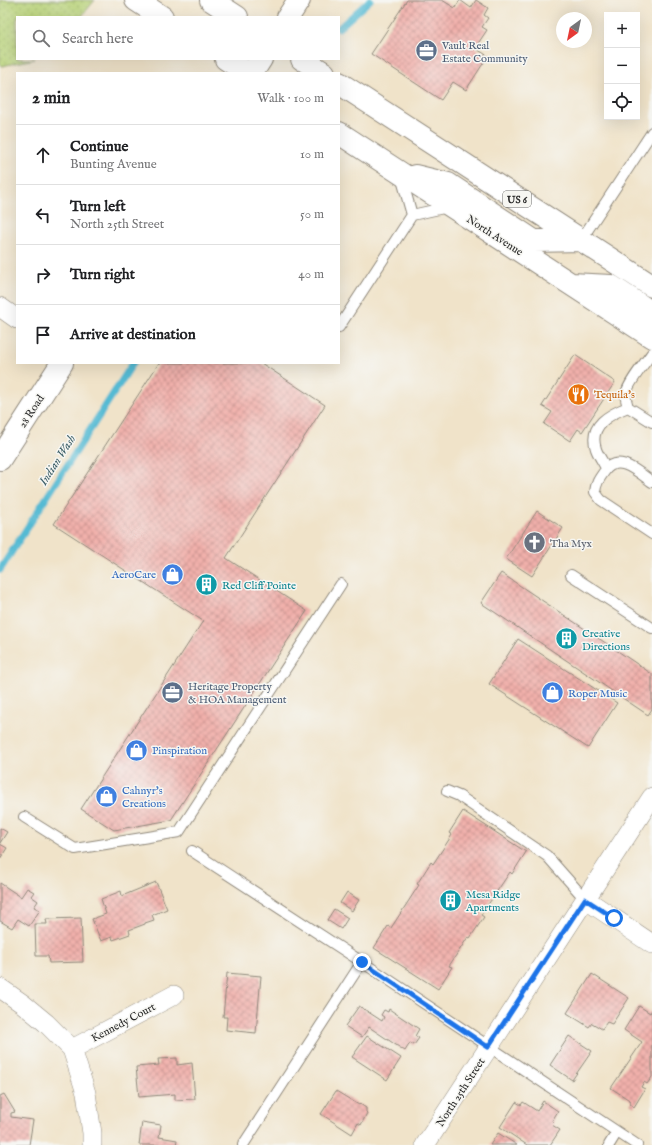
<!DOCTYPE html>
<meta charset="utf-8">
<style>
body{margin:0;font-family:"IM FELL English",serif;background:#f2f2f2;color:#202124}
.controls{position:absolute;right:12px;top:12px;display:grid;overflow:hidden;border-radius:0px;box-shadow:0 4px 16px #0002}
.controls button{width:36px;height:36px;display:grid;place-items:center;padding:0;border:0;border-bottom:1px solid #e0e0e0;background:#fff;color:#202124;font:20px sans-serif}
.compass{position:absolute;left:556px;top:12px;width:36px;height:36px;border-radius:50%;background:#fff;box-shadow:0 4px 16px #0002;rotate:213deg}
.stop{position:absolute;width:12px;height:12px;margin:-9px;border:3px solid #1a73e8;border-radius:50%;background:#fff}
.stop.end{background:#1a73e8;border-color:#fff;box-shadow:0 1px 4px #0008}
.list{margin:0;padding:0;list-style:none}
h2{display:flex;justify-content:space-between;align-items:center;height:52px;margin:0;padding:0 16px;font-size:17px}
h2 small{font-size:13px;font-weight:400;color:#757577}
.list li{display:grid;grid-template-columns:26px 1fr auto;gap:12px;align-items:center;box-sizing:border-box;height:60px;padding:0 16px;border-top:1px solid #e0e0e0}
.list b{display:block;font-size:15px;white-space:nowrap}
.list p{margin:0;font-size:13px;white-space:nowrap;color:#757577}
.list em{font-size:13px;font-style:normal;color:#757577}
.icon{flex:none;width:22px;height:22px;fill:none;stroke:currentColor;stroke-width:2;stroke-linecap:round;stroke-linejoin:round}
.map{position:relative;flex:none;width:652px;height:1145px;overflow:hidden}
.search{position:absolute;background:#fff;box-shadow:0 4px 16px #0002;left:16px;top:16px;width:324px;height:44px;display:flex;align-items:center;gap:10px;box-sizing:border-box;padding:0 14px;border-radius:0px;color:#757577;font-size:15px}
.panel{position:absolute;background:#fff;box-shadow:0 4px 16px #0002;left:16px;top:72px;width:324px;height:292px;border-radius:0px}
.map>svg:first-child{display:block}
</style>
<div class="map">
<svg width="652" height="1145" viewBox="0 0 652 1145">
<defs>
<pattern id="grass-dots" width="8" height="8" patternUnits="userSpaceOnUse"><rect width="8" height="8" fill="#b7d177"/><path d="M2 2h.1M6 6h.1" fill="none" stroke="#9eb467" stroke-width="1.8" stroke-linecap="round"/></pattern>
<pattern id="building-cross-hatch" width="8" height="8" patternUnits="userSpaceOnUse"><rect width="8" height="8" fill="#f1b0ab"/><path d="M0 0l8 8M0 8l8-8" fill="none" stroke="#c38f8b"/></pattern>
</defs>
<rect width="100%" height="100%" fill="#f6f6f2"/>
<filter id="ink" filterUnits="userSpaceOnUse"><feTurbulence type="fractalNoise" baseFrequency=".025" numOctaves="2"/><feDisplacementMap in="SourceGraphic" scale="8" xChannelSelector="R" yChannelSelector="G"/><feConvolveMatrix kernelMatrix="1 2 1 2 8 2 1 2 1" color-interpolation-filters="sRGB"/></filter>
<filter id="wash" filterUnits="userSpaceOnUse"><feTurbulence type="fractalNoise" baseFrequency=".012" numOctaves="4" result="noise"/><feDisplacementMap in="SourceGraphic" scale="16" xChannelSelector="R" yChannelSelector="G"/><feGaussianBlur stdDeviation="0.9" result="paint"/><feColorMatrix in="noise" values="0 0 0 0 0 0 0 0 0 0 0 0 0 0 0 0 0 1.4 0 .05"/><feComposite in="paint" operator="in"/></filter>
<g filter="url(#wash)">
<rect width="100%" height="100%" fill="#f0e3c9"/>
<path fill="url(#grass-dots)" stroke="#717e51" d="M0,0H95L81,17H17V59H35L2,66L0,65Z"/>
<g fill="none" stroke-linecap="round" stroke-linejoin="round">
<path stroke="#55bad3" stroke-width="7" d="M339,28L370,0
M0,570L133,363"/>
</g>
<g id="blocks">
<path fill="url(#building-cross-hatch)" d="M407,0H442L455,8L460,0L471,8L476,0L488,8L484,15L488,18L482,27L487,30L475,48L488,56L466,90L453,82L441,100L371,54Z
M575,355L615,382L582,432L578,429L570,441L544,424L552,412L542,406Z
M159,363H261L325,405L226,558L307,611L171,820L114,830L81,809L203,621L54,524Z
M537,511L563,528L532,576L506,559Z
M501,573L652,674V709L648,715L481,603Z
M518,639L617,703L588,748L489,684Z
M463,811L526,852L512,874L510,872L481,915L484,917L470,938L468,937L449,966L452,967L438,989L374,948L388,926L391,928L419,885L417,884L431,862L433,864L452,835L449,833Z
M0,828L7,832L0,843Z
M0,844L7,848L0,859Z
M156,882L167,909L152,915L154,920L145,923V924L129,930L130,934L113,940L112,937L101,941L92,919L106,914L101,899L121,891L122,896Z
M0,883L21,897L27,888L34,892L31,896L38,901L34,907L40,910L29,926L18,919L12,928L0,921Z
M347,892L359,900L352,911L340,903Z
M334,909L348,918L341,929L327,920Z
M81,918L83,962L49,963L48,956H36L35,924H47L46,919Z
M227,973L261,976L256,1033L226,1030L227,1017H223Z
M592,974L629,998L612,1024L607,1022L602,1029L592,1023L589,1027L567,1013Z
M359,1006L382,1021L384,1017L381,1015L384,1010L388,1012L389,1009L419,1029L415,1036L419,1038L414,1045L410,1043L405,1051L369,1027L362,1037L345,1026Z
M639,1006L650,1013L652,1010V1077L647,1084L644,1082L641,1087L645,1089L634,1107L630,1104L631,1101L611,1088L642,1042L624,1030Z
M367,1036L401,1058L387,1080L352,1057Z
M569,1036L592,1051L572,1080L550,1065Z
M177,1058V1065L192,1063L195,1099L175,1100V1094L139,1097L136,1067L159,1065L158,1059Z
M336,1091L359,1105L360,1104L366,1108V1112L367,1113L361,1125L358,1123L352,1134L321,1114Z
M4,1094L15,1112L11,1113V1117L33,1120L29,1145H0V1096Z
M543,1101L558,1111L552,1121L554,1122L552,1125L560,1130L550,1145H527L500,1127L516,1102L521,1105L523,1102L537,1111Z
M142,1122L161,1125L159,1137L177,1140L176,1145H139Z
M498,1133L517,1145H490Z"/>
</g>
</g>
<g filter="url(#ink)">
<use href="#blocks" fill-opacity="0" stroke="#8e877a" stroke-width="1"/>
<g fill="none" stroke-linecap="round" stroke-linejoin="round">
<defs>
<path id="lane" d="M401,176L412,215
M581,240L652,132
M339,327L412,215L448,207
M652,353C645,363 628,383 626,394C625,399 627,403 628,407L652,422
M606,468C603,462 598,455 596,449C588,425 610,414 628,407
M652,482C638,472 617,452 604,472C599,479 596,483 595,492L601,500L652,534
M571,575L652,628
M447,791L459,796L547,856L585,899
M24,817L75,849L179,832L341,584
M192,851L362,962L637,1145
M243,1145L362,962
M609,1145L617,1132"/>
<path id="street" d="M0,307L17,319
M585,899L652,944
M0,988L23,1004L46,1023L72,1049L86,1093L92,1133V1145
M72,1049L174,995
M425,1145L652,797"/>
<path id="secondary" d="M288,17L299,0
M252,73L261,59
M0,459L62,363"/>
<path id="primary" d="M136,0L162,17
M211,0L237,17
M226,59L248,73
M302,59L324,73
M339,83L652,286
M339,133L652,337
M415,176L448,184L534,241L581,240
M571,284L611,286L652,313"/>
</defs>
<use href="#lane" stroke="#8e877a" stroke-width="12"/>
<use href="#street" stroke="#8e877a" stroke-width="20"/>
<use href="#secondary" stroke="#8e877a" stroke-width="24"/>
<use href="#primary" stroke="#8e877a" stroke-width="24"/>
<use href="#lane" stroke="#fff" stroke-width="10"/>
<use href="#street" stroke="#fff" stroke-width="19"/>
<use href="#secondary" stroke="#fff" stroke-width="22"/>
<use href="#primary" stroke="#fff" stroke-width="22"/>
</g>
</g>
<g fill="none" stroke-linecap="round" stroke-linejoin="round" filter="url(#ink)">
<path stroke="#1a73e8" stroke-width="5" d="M362,962L488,1047L585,899L614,918"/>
</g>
<defs>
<symbol id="office-disc" viewBox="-11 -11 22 22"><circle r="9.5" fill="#5c6f8a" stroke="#f6f6f2"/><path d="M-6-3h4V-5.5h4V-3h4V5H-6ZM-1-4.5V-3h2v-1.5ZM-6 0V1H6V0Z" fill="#fff"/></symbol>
<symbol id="restaurant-disc" viewBox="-11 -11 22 22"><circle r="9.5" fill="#e8710a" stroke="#f6f6f2"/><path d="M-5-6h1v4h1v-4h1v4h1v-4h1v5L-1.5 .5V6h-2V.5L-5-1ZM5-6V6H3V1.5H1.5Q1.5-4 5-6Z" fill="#fff"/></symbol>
<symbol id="church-disc" viewBox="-11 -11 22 22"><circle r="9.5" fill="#6b7280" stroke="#f6f6f2"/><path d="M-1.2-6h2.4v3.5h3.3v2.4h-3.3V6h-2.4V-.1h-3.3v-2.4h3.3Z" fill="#fff"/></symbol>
<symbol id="shop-disc" viewBox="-11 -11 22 22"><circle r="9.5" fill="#3f7fe0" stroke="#f6f6f2"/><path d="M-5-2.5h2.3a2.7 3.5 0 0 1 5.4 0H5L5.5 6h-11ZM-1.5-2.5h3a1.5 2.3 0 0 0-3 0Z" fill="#fff"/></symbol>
<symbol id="building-disc" viewBox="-11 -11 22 22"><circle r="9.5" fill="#0f9aa8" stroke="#f6f6f2"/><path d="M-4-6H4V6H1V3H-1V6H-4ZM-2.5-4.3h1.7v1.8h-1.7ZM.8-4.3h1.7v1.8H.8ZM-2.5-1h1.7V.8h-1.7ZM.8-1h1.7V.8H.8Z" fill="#fff"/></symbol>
</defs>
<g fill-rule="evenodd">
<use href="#office-disc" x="414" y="38" width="25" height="25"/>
<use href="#restaurant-disc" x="566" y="382" width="25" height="25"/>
<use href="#church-disc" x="522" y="530" width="25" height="25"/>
<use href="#shop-disc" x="160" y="562" width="25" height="25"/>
<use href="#building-disc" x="194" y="572" width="25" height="25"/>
<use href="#building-disc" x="554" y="626" width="25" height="25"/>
<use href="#office-disc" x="160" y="680" width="25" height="25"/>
<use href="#shop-disc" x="540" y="680" width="25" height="25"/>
<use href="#shop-disc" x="124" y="738" width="25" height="25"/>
<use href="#shop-disc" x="94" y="784" width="25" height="25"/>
<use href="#building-disc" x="438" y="888" width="25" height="25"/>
</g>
<g text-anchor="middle" stroke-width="3" stroke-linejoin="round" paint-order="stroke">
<rect fill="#f6f6f2" stroke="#686867" stroke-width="1" x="503" y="191" width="28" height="16" rx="3"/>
<g font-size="10" font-weight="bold" fill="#2b2b2b">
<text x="517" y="203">US 6</text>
</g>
<g font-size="11" fill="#4e5e75" stroke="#f6f6f2" text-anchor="start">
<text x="442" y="49">Vault Real<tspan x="442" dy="13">Estate Community</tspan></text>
<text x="188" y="690">Heritage Property<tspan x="188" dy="13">&amp; HOA Management</tspan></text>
</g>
<g font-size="11" fill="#2b2b2b" stroke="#f6f6f2">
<text transform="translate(495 235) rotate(33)" y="4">North Avenue</text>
<text transform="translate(31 411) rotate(-57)" y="4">28 Road</text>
<text transform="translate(123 1022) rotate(-28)" y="4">Kennedy Court</text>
<text transform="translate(460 1092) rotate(-57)" y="4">North 25th Street</text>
</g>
<g font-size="11" fill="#c56008" stroke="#f6f6f2" text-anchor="start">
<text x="594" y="398">Tequila's</text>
</g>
<g font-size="11" fill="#5b616d" stroke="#f6f6f2" text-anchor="start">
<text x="550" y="547">Tha Myx</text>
</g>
<g font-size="11" fill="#366cbe" stroke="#f6f6f2" text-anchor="start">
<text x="156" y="578" text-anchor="end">AeroCare</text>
<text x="568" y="697">Roper Music</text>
<text x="152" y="754">Pinspiration</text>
<text x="122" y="794">Cahnyr's<tspan x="122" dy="13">Creations</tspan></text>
</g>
<g font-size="11" fill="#0d838f" stroke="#f6f6f2" text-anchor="start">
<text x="222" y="589">Red Cliff Pointe</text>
<text x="582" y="637">Creative<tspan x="582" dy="13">Directions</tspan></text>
<text x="466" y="898">Mesa Ridge<tspan x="466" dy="13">Apartments</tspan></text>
</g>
<g font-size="12" font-style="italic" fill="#3a5d66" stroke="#f6f6f2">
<text transform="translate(57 460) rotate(-57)" y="4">Indian Wash</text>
</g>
</g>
</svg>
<div class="controls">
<button>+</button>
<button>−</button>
<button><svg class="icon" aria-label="locate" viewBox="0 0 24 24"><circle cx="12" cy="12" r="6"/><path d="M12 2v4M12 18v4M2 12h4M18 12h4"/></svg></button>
</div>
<svg class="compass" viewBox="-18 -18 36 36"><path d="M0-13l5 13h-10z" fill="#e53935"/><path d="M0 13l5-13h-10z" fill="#757577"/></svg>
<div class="stop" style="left:614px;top:918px"></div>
<div class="stop end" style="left:362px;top:962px"></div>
<div class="search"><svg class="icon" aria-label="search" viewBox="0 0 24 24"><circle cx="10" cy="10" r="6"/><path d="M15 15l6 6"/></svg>Search here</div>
<section class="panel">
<h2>2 min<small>Walk · 100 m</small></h2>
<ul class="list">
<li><svg class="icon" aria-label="ahead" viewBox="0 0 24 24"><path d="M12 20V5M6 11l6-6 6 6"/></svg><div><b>Continue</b><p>Bunting Avenue</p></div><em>10 m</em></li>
<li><svg class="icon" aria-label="left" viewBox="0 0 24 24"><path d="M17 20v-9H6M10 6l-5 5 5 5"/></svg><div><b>Turn left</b><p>North 25th Street</p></div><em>50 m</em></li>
<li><svg class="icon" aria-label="right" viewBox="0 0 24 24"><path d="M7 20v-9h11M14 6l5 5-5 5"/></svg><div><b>Turn right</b></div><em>40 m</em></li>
<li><svg class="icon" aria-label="arrive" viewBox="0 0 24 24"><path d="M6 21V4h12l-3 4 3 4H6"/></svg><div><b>Arrive at destination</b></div></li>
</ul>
</section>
</div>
